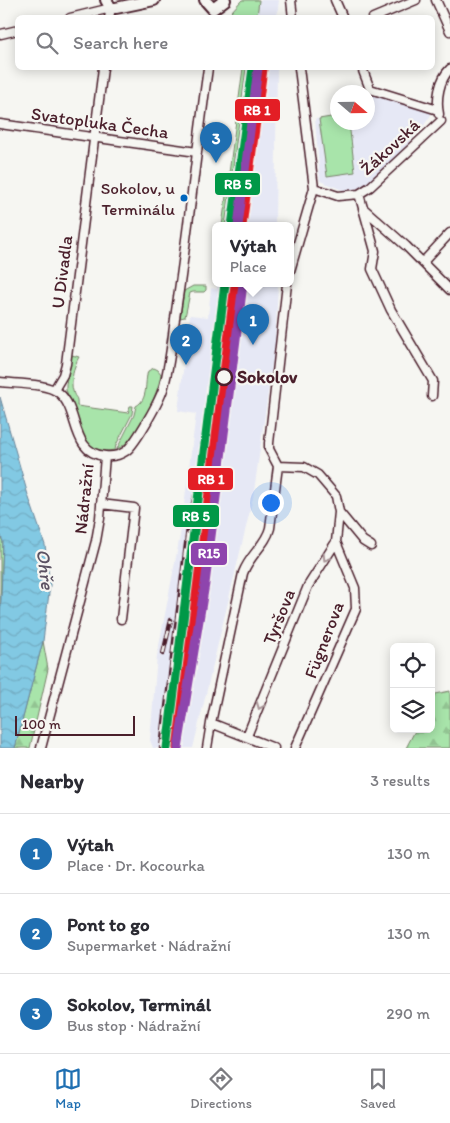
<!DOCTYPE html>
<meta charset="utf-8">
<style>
body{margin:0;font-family:Itim,sans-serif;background:#f7f7f7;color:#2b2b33}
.controls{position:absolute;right:15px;bottom:15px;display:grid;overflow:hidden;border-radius:8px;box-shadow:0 2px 12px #0003}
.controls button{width:45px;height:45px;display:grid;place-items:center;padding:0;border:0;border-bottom:1px solid #e1e1e2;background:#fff;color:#2b2b33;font:25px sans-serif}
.compass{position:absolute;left:330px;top:85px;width:45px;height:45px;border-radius:50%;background:#fff;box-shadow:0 2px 12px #0003;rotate:110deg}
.scale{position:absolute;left:15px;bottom:12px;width:120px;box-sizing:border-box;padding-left:5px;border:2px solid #4a1f2b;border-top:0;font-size:14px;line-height:18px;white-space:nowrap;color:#4a1f2b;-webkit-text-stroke:4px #f6f6f2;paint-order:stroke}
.you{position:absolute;left:270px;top:502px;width:18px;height:18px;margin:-12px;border:4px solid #fff;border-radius:50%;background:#1a73e8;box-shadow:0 0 0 8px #1a73e833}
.badge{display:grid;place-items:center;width:32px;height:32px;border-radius:50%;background:#1f6fb2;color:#fff;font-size:16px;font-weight:700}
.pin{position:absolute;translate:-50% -41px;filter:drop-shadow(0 1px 2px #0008)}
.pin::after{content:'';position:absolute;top:26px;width:18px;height:15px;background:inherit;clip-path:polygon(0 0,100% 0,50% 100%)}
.popup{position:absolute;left:212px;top:222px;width:82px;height:65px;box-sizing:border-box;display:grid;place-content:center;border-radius:8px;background:#fff;filter:drop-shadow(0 1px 4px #0005);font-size:16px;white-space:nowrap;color:#7c7c81}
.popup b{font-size:19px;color:#2b2b33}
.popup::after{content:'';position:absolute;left:50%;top:100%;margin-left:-10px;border:10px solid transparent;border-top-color:#fff}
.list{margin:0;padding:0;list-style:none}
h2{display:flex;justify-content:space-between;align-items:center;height:65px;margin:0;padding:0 20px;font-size:21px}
h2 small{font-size:16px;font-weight:400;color:#7c7c81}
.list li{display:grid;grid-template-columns:32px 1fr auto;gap:15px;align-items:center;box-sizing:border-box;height:80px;padding:0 20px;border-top:1px solid #e1e1e2}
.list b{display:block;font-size:19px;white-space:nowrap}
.list p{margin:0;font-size:16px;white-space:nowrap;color:#7c7c81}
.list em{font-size:16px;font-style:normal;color:#7c7c81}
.icon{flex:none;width:28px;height:28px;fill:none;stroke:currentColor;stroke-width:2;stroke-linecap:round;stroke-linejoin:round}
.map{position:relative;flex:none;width:450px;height:748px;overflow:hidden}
.search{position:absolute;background:#fff;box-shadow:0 2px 12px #0003;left:15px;right:15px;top:15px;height:55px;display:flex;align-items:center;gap:12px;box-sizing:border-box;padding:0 18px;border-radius:8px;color:#7c7c81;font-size:19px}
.sheet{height:305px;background:#fff}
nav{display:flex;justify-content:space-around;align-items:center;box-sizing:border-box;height:70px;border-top:1px solid #e1e1e2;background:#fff;font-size:14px;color:#7c7c81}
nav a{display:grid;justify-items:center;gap:2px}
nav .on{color:#1f6fb2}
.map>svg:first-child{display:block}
</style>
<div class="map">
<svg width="450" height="748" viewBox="0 0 450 748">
<defs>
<pattern id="forest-firs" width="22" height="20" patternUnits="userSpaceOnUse" patternTransform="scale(1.25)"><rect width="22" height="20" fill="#a8e4aa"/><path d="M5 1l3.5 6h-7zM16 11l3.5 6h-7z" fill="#92c392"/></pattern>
<pattern id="water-waves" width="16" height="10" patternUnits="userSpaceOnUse" patternTransform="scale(1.25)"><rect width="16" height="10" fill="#82c9e3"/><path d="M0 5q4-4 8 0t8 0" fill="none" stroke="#72acc3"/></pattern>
</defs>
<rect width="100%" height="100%" fill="#f6f6f2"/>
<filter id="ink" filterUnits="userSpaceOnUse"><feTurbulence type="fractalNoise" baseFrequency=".02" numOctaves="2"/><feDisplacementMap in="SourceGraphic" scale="10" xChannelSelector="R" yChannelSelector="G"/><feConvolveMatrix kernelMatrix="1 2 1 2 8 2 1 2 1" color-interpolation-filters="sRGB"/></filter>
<g filter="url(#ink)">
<path fill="#e6e8f5" d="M259,0H279L277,17L257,18Z
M246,68H277L275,226H225Z
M370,94L430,112L431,115L420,131L394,159L369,182L359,188L345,191L320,181L315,119L337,116L338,122H368V108Z
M217,284H278L275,344L253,498L193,748H153L150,740L157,656L180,536L196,414L178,411L190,315L208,317L211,288L217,289Z"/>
<path fill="#a8e4aa" stroke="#79826a" d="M242,0H259L257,17H233L234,16L231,12Z
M243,68H246L225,226H222Z
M337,116L338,122L349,123L355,172L327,176L319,119Z
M193,286H206V290L204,292H193L190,293L185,317L180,318L184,291Z
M72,355L79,357C74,365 70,382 73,391C75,400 78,395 77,406L128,413L130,406H133L132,414L116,445L115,450C87,455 82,433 75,413C73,405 69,398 66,390V384Z
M154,368L158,370L161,374C159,393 135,443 117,449L134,415L136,406C149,399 144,383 148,371Z"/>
<path fill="url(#forest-firs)" stroke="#79826a" d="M0,533L3,542L0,625Z
M43,641L48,669L30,748H15Z
M450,691V748H406L416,729H431V695Z"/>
<path fill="url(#water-waves)" stroke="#6c8599" d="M0,397L28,495L45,545L50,585L43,641L15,748H0V626L3,542L0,533Z"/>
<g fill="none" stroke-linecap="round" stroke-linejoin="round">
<defs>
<path id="minor" d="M291,0L293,18
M335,0L343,18
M436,0L450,31
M70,18L111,8L109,18
M373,18L416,0
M1,34L18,30
M362,68L370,89L438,110
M439,114C436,99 439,80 450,69
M0,124L197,152
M314,188L338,196L359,194L363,208L406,246L450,290
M359,194L370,187L441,121
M363,208L375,251L372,269L391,310L433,381L432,396
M423,262L450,233
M290,271L314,188L299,68
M0,382C16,384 47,383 59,393C80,410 70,453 105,456C112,457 120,455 126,451C136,443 161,399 164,386C171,359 173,331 177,304C189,225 197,146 208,68
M54,390L63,375L66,364L103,68
M278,466L304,467L318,475L336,496L339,512L363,541L371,546
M101,504L134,508L121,619
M211,723L274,748
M247,736L308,586L336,542L339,512
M41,748L96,541L100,518L105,456
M207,748L211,723L243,573C250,554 266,545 270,528L278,466L269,449V443L287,284
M295,748L356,609L355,588L336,542"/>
<path id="tertiary" d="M106,0L111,8H116L154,0
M205,0L213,9L225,0"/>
</defs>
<use href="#minor" stroke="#4a1f2b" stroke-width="11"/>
<use href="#tertiary" stroke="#4a1f2b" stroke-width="14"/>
<use href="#minor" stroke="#f6f6f2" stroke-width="8"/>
<use href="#tertiary" stroke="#f6f6f2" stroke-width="10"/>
<defs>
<path id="rail" d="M192,507L199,479L205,445
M163,654L171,620
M161,748L188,528L194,500"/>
</defs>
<use href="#rail" stroke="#4a1f2b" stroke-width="4.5"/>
<use href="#rail" stroke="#f6f6f2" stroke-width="2.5" stroke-dasharray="8" stroke-linecap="butt"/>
<defs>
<path id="rail-1" d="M232,226L253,68
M167,748L225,284"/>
<path id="rail-2" d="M242,226L263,69
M177,748L235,285"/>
<path id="rail-3" d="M238,226L258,68
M178,748L205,584L243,284"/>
</defs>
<use href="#rail-1" stroke="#f6f6f2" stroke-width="12"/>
<use href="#rail-2" stroke="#f6f6f2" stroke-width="12"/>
<use href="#rail-3" stroke="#f6f6f2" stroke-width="12"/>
<use href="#rail-1" stroke="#009847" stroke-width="9"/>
<use href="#rail-2" stroke="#e31e25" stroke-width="9"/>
<use href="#rail-3" stroke="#8e44ad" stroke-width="9"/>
</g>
<defs><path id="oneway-chevron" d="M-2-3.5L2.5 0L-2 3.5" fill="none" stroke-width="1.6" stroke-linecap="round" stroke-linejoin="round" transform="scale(1.25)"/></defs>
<g stroke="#a99598">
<use href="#oneway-chevron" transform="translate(326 558) rotate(122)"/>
<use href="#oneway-chevron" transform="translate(260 706) rotate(112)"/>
</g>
</g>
<circle fill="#0065bd" stroke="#f6f6f2" stroke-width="2" cx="184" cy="198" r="4.5"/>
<circle fill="#f6f6f2" stroke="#4a1f2b" stroke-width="2.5" cx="224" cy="377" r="8"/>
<g text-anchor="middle" stroke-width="4.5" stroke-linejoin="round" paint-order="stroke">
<g font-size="17" fill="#4a1f2b" stroke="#f6f6f2" text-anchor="end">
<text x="175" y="194">Sokolov, u<tspan x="175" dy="21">Terminálu</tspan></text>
</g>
<g font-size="18" fill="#4a1f2b" stroke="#f6f6f2">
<text transform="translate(100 123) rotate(8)" y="6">Svatopluka Čecha</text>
<text transform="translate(390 147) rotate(-43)" y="6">Žákovská</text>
<text transform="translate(62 272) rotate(-83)" y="6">U Divadla</text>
<text transform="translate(84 499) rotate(-84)" y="6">Nádražní</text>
<text transform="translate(279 617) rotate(-68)" y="6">Tyršova</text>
<text transform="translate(324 640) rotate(-69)" y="6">Fügnerova</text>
</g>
<g font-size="18" font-weight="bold" fill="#4a1f2b" stroke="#f6f6f2" text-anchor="start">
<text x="237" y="383">Sokolov</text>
</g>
<g font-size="19" font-style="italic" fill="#5b5262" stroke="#f6f6f2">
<text transform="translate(46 569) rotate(83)" y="7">Ohře</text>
</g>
</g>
<g stroke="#f6f6f2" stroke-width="2">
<rect x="234" y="98" width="47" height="24" rx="5" fill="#e31e25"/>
<rect x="214" y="172" width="47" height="24" rx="5" fill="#009847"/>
<rect x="187" y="467" width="47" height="24" rx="5" fill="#e31e25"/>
<rect x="172" y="504" width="48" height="24" rx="5" fill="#009847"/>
<rect x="190" y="542" width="38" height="24" rx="5" fill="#8e44ad"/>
</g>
<g font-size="14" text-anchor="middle" font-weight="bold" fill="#fff">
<text x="257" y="115">RB 1</text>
<text x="238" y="189">RB 5</text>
<text x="211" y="484">RB 1</text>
<text x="196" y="521">RB 5</text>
<text x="209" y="558">R15</text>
</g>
</svg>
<div class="controls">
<button><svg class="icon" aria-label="locate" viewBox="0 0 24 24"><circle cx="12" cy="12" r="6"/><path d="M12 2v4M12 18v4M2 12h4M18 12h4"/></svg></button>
<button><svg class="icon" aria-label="layers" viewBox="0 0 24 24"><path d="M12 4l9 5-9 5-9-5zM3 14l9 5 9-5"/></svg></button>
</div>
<svg class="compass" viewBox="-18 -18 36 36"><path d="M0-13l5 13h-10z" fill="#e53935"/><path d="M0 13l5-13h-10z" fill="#7c7c81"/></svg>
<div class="scale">100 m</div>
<div class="you"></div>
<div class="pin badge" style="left:253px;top:345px">1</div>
<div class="popup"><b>Výtah</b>Place</div>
<div class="pin badge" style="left:186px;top:365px">2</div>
<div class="pin badge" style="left:216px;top:163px">3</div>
<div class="search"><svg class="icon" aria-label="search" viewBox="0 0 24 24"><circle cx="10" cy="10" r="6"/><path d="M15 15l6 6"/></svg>Search here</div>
</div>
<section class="sheet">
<h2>Nearby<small>3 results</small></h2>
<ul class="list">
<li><span class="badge">1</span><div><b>Výtah</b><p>Place · Dr. Kocourka</p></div><em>130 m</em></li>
<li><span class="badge">2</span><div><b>Pont to go</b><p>Supermarket · Nádražní</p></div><em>130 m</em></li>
<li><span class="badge">3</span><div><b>Sokolov, Terminál</b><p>Bus stop · Nádražní</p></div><em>290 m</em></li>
</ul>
</section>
<nav>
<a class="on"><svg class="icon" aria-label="map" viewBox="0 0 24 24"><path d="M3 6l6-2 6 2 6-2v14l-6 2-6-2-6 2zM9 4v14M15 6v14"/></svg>Map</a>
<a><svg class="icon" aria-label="directions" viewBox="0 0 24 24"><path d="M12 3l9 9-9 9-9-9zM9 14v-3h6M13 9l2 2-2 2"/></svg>Directions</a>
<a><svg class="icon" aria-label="saved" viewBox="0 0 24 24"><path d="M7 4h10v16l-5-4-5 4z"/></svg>Saved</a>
</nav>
